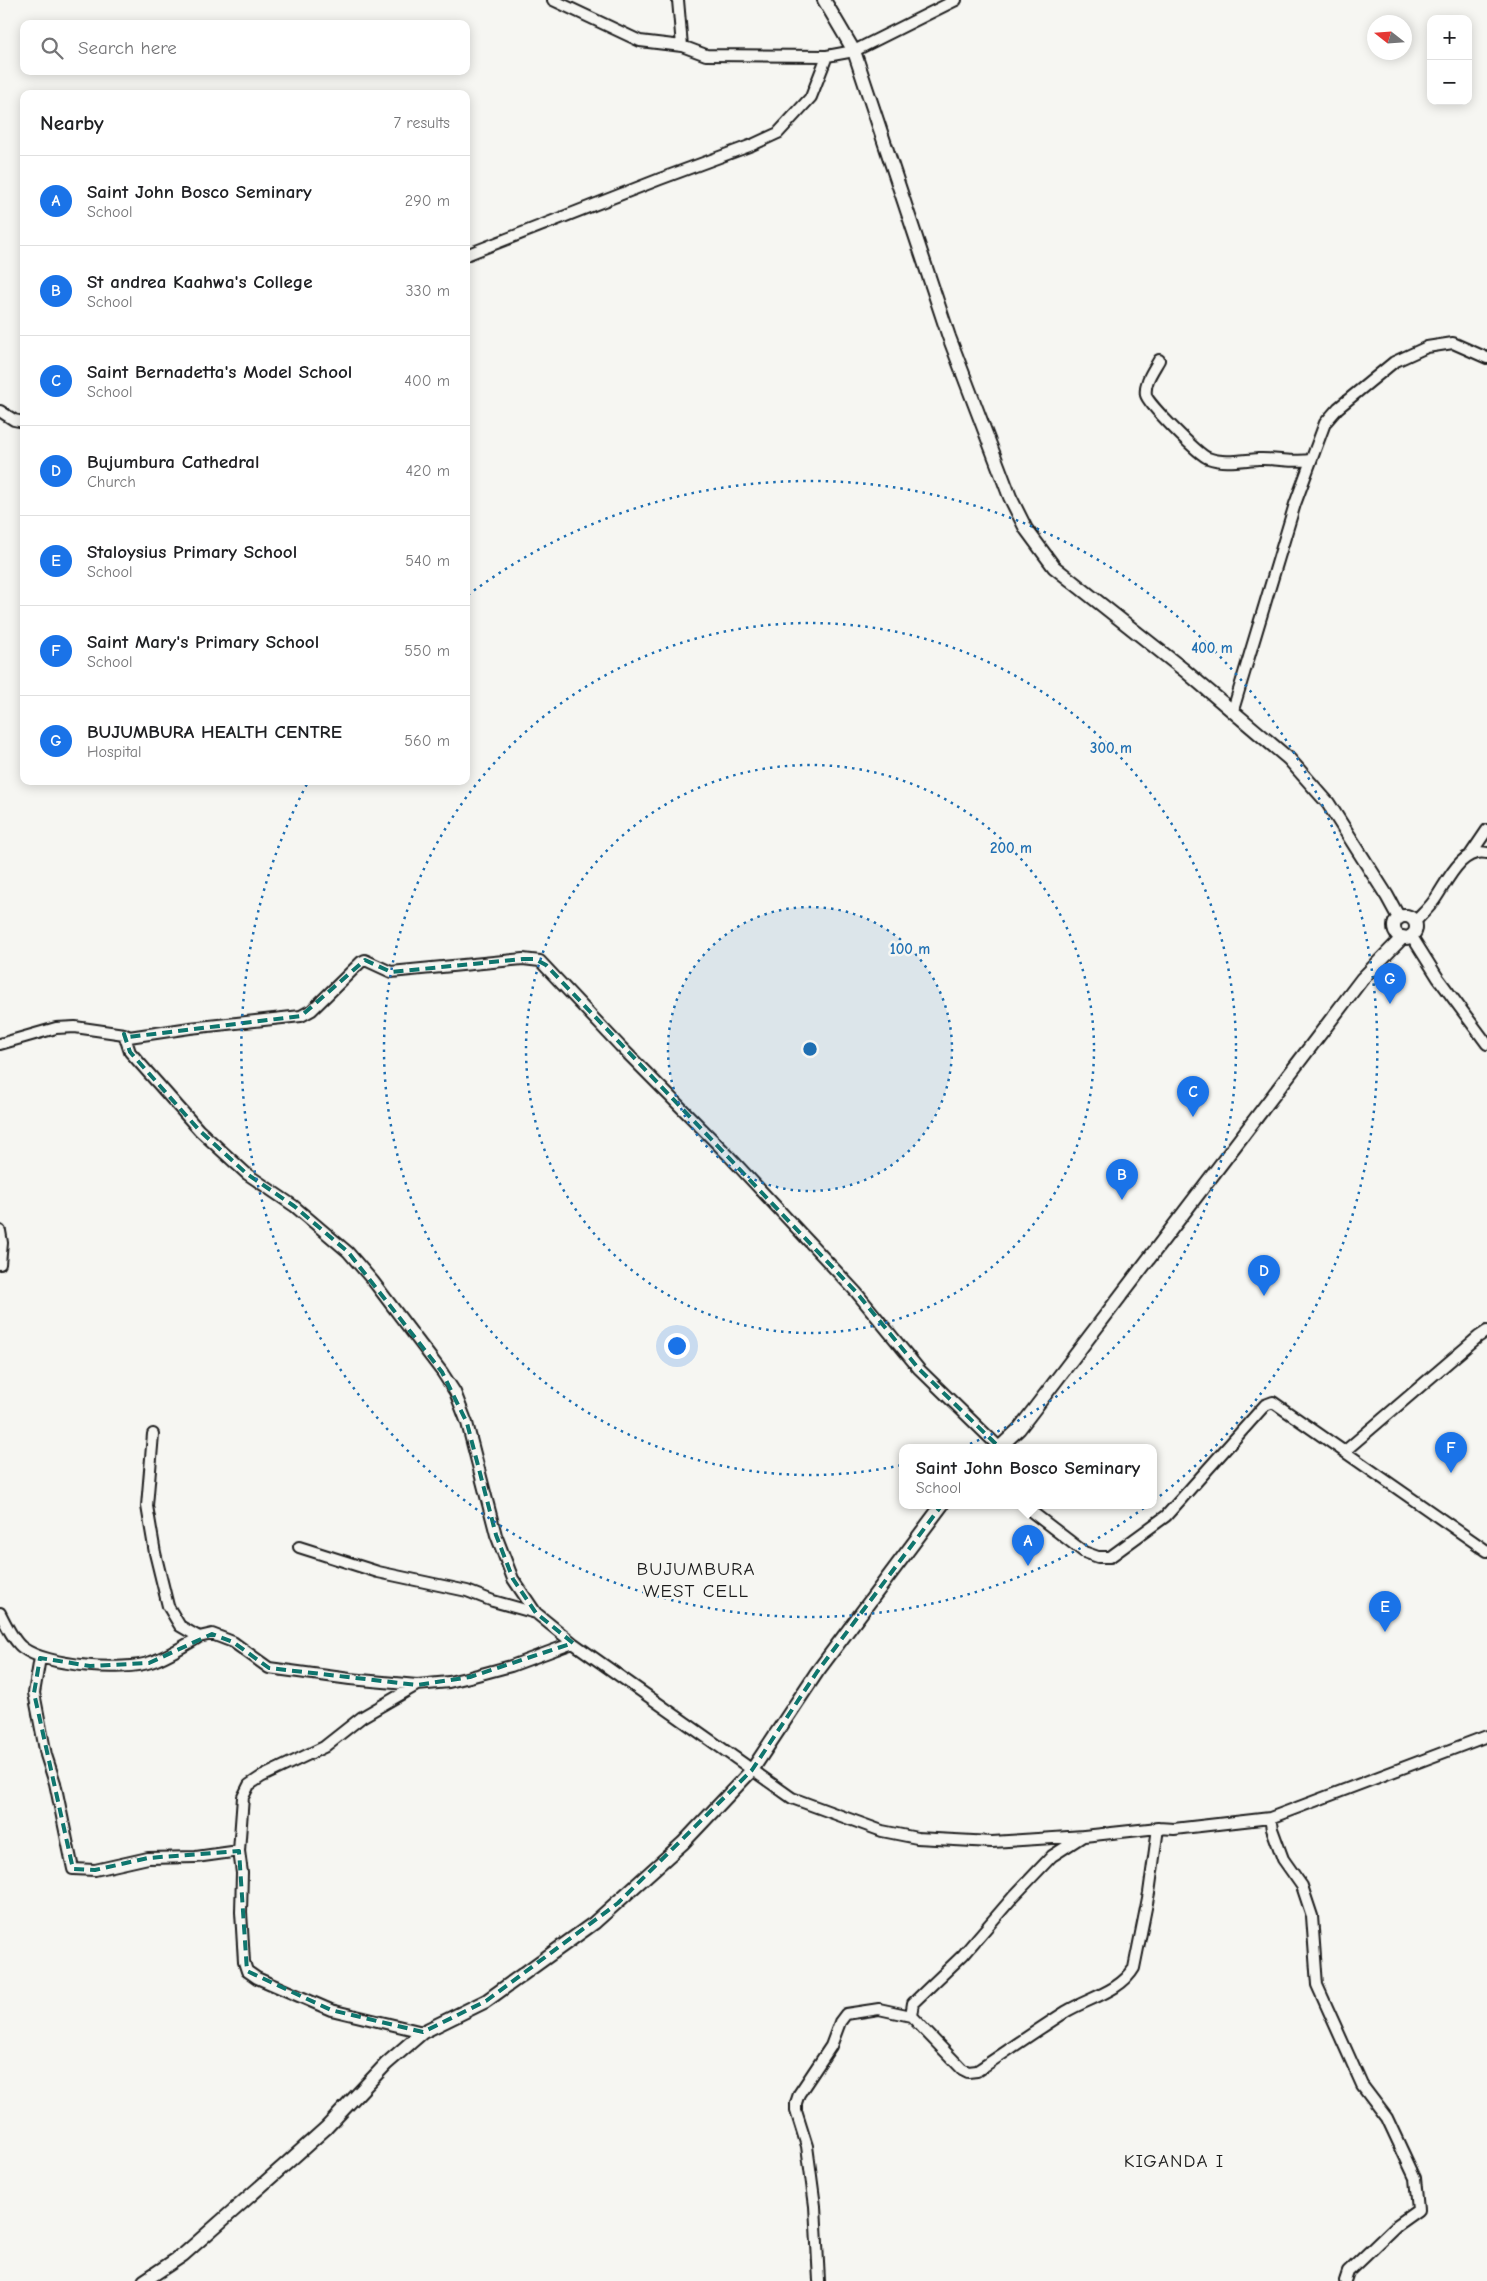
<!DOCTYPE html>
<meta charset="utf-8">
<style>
body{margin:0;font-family:"Comic Neue",sans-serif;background:#f2f2f2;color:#202124}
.controls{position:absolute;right:15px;top:15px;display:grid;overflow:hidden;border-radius:10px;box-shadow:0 2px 12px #0003}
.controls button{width:45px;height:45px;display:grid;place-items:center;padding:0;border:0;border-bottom:1px solid #e0e0e0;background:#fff;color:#202124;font:25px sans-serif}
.compass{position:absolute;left:1367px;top:15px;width:45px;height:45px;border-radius:50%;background:#fff;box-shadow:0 2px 12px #0003;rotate:287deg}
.you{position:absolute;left:676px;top:1345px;width:18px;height:18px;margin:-12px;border:4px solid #fff;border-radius:50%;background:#1a73e8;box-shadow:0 0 0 8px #1a73e833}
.badge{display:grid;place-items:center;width:32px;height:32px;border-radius:50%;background:#1a73e8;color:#fff;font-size:16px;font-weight:700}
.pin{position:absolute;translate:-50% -41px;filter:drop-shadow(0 1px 2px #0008)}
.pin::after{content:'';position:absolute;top:26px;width:18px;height:15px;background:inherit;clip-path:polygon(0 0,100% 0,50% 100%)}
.popup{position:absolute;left:899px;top:1444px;width:258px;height:65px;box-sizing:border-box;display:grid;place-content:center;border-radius:10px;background:#fff;filter:drop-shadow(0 1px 4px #0005);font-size:16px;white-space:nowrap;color:#757577}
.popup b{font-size:19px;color:#202124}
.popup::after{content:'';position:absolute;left:50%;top:100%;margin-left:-10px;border:10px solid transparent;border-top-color:#fff}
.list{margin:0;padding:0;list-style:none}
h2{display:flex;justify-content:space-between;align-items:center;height:65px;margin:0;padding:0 20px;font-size:21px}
h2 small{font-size:16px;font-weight:400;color:#757577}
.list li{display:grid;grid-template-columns:32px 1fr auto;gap:15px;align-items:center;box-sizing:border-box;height:90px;padding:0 20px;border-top:1px solid #e0e0e0}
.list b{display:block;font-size:19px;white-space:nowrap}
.list p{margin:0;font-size:16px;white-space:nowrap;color:#757577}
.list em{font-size:16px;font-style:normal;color:#757577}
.icon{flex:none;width:28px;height:28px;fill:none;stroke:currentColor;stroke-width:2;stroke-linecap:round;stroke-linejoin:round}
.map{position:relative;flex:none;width:1487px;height:2281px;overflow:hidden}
.search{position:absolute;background:#fff;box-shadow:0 2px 12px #0003;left:20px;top:20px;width:450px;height:55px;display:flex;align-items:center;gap:12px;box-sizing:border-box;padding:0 18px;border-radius:10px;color:#757577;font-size:19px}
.panel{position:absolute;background:#fff;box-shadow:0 2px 12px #0003;left:20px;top:90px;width:450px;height:695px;border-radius:10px}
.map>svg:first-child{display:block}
</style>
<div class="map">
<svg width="1487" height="2281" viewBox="0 0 1487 2281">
<rect width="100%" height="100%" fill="#f6f6f2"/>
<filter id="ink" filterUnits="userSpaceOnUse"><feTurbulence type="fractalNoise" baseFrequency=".02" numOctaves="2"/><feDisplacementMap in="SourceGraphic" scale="10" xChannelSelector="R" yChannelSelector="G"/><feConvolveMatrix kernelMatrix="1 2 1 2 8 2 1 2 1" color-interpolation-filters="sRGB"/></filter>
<g filter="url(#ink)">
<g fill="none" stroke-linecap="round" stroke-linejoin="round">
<defs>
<path id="minor" d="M553,0L640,41L682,46L706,55L827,56
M678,0L682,46
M466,255L660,179L752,145L778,133L811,97L827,56L854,51L956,0
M1159,360C1153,371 1144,382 1146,395C1148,404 1199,455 1208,458C1224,464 1242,460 1258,459C1276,458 1293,463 1311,460
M0,411L14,420L24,422
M1233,710L1295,504L1325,423L1338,408L1394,362L1427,347L1453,343L1487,358
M1470,855L1487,830
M1415,922C1421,915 1428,909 1433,902C1446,885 1460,847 1487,853
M1411,935L1438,978L1487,1044
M124,1034L129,1037L190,1028L301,1016L312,1010L361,962L365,960L391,972L523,959L540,961L620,1046L728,1155L856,1292L919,1369L999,1447
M0,1044L56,1028L75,1027L124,1034L130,1052L199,1130L247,1174L294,1206L348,1252L373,1281L442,1372L455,1392L467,1423L496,1535L513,1579L536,1613L573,1643L792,1798L882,1831L917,1838L992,1842L1084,1836L1158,1828L1174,1829L1270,1818L1487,1736
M0,1231L2,1243L0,1264
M153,1434L147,1506L155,1553L168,1606L180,1626L199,1637L212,1634L233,1642L269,1668L350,1679L417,1685L449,1682L470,1677L511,1666L573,1643
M1345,1451L1478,1337L1487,1331
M1032,1512L1084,1552L1098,1557H1110L1166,1516L1265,1405L1273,1402L1487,1551
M299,1547L378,1572L467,1591L493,1601L536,1613
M0,1613C5,1623 14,1642 23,1648C47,1666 123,1672 151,1662C168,1656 184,1646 199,1637
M40,1658L34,1693L46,1755L55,1783L73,1869L95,1870L148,1858L196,1857L239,1851
M417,1685L362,1717L324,1747L261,1777L249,1785L243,1797L239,1851L242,1873L241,1912L244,1962L247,1971L257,1978L331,2010L423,2032
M1270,1818L1272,1829L1283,1859L1302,1886L1312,1916L1317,1985L1362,2085L1387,2118L1415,2178L1418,2210L1397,2225L1348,2272L1345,2281
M1083,1836L1052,1856L1013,1897L963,1955L913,2003L911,2016L962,2069L968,2072L977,2071C1007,2051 1037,2030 1067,2011C1089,1998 1121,1991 1134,1968L1149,1893L1158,1828
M819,2281L815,2206L807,2146L796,2111V2103L799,2094L831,2046L840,2022L846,2014L879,2009L911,2016"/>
<path id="tertiary" d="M824,0L854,51L949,337L1010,497L1026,529L1054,567L1184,670L1289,759L1328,803L1387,896L1399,918
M1394 927a11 11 0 1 1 22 0a11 11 0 1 1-22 0Z
M1000,1447L1019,1429L1362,979L1403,937
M144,2281L183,2255L287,2163L326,2128L386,2064L423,2032L486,2001L594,1923L683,1843L752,1770L817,1672L942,1505"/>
</defs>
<use href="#minor" stroke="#1c1c1c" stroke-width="14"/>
<use href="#tertiary" stroke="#1c1c1c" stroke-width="16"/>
<use href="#minor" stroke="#f6f6f2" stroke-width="10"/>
<use href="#tertiary" stroke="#f6f6f2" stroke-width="12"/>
</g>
</g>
<path fill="none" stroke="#0f766e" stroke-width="4" stroke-dasharray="10 6" stroke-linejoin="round" d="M523,959H535L546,965L856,1292L919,1369L1000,1448L976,1462L965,1474L817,1672L752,1770L618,1903L486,2001L423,2032L331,2010L247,1971L239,1851L148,1858L95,1870L73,1869L34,1693L40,1658L90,1666L149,1663L212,1634L233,1642L269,1668L417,1685L470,1677L573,1643L536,1613L513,1579L496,1535L467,1423L442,1372L348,1252L294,1206L247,1174L199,1130L130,1052L124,1034L129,1037L301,1016L365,960L391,972Z"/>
<circle cx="810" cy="1049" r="142" fill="#1f6fb2" fill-opacity=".12"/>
<g fill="none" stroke="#1f6fb2" stroke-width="2.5" stroke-dasharray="2.5 5">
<circle cx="810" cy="1049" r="142"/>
<circle cx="810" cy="1049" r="284"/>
<circle cx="810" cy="1049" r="426"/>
<path d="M468 595A568 568 0 1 1 308 782"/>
</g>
<g text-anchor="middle" stroke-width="5" stroke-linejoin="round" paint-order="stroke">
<g font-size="19" letter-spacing="1" fill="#1c1c1c" stroke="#f6f6f2">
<text x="696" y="1575">BUJUMBURA<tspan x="696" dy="22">WEST CELL</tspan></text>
<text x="1174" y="2167">KIGANDA I</text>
</g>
</g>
<circle cx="810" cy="1049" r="8" fill="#1f6fb2" stroke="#f6f6f2" stroke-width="2.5"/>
<g font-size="15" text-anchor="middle" font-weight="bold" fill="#1f6fb2" stroke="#f6f6f2" stroke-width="5" stroke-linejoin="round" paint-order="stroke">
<text x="1212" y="653">400 m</text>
<text x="1111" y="753">300 m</text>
<text x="1011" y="853">200 m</text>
<text x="910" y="954">100 m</text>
</g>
</svg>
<div class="controls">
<button>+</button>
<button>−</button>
</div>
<svg class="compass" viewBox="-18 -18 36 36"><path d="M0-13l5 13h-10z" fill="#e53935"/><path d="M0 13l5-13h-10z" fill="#757577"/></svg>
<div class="you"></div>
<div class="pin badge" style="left:1028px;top:1566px">A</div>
<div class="popup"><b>Saint John Bosco Seminary</b>School</div>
<div class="pin badge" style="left:1122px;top:1200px">B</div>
<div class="pin badge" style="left:1193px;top:1117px">C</div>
<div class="pin badge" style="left:1264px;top:1296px">D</div>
<div class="pin badge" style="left:1385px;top:1632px">E</div>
<div class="pin badge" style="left:1451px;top:1473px">F</div>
<div class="pin badge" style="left:1390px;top:1004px">G</div>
<div class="search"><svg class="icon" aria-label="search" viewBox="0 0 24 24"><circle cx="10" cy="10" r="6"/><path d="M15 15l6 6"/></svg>Search here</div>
<section class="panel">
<h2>Nearby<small>7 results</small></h2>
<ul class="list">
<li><span class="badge">A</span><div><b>Saint John Bosco Seminary</b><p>School</p></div><em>290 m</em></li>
<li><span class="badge">B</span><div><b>St andrea Kaahwa's College</b><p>School</p></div><em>330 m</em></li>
<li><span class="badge">C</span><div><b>Saint Bernadetta's Model School</b><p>School</p></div><em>400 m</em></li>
<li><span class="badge">D</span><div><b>Bujumbura Cathedral</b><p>Church</p></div><em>420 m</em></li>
<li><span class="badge">E</span><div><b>Staloysius Primary School</b><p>School</p></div><em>540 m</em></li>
<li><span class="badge">F</span><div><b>Saint Mary's Primary School</b><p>School</p></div><em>550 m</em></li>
<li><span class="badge">G</span><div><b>BUJUMBURA HEALTH CENTRE</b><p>Hospital</p></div><em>560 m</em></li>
</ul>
</section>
</div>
